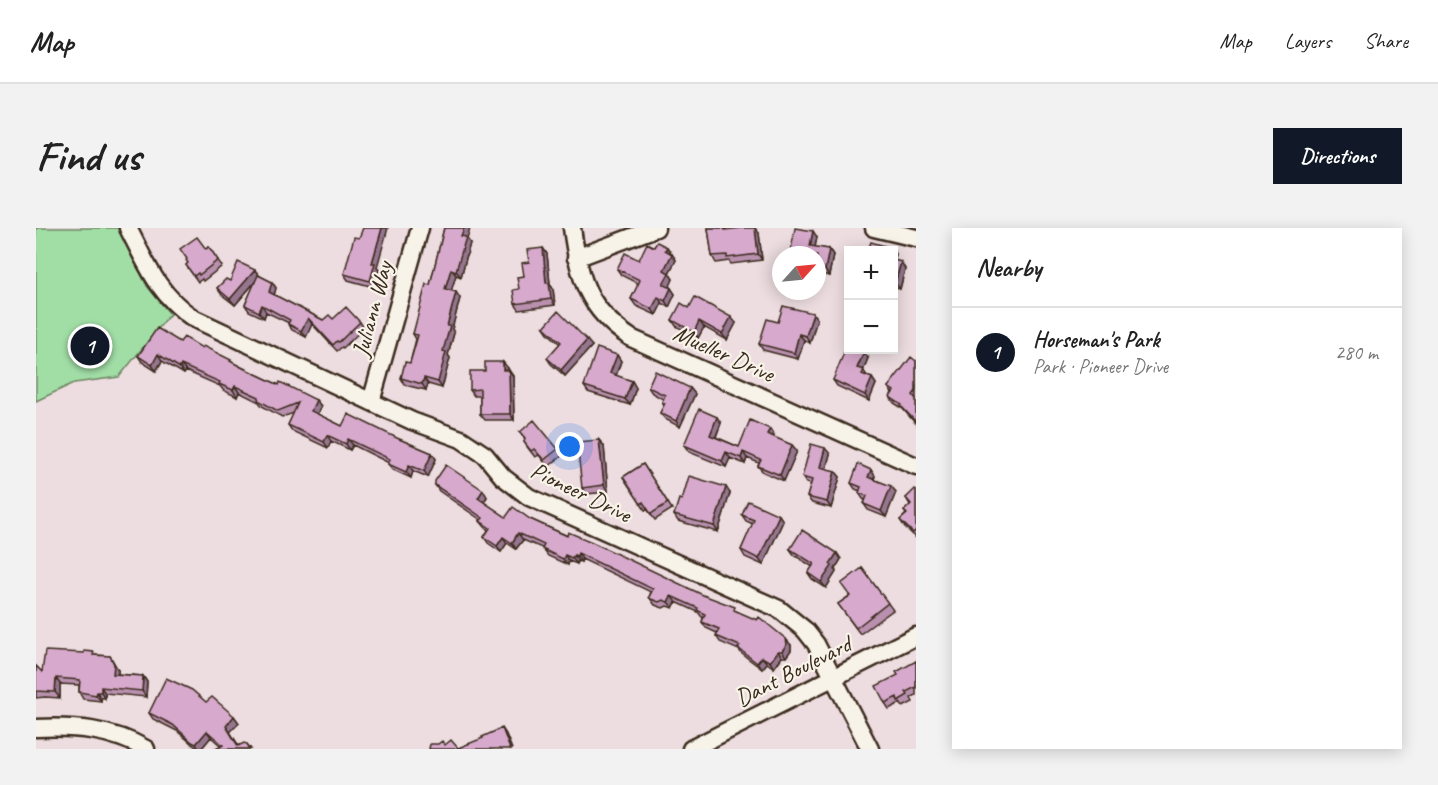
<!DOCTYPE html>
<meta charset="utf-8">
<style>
body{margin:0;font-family:Caveat,sans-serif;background:#f2f2f2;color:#222}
.controls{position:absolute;right:18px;top:18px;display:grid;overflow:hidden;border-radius:0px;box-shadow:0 3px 15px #0003}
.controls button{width:54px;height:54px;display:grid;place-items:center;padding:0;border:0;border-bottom:2px solid #e0e0e0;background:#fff;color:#222;font:30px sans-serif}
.compass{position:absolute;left:736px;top:18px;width:54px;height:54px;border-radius:50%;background:#fff;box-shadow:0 3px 15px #0003;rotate:63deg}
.you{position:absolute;left:534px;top:219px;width:21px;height:21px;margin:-15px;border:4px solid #fff;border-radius:50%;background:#1a73e8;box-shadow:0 0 0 9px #1a73e833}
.badge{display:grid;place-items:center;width:39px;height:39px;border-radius:50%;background:#111827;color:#fff;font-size:20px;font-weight:700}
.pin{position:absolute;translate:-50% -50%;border:3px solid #fff;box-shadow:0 2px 6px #0006}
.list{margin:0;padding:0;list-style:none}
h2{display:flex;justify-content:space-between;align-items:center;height:78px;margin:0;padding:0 24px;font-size:26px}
h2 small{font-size:20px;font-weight:400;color:#767676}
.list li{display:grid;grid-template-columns:39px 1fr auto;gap:18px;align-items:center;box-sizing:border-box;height:90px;padding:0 24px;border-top:2px solid #e0e0e0}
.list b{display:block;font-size:22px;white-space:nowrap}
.list p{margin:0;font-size:20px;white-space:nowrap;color:#767676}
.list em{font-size:20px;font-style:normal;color:#767676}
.map{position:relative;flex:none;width:880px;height:521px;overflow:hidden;border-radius:0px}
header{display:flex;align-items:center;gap:36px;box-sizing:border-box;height:84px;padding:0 30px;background:#fff;border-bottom:2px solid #e0e0e0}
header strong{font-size:28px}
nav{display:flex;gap:33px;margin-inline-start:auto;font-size:21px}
.intro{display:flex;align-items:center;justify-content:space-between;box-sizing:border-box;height:144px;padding:0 36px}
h1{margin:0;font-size:42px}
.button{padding:15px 27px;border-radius:0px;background:#111827;color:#fff;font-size:21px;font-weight:700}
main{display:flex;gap:36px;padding:0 36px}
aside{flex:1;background:#fff;border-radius:0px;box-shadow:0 3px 15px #0003}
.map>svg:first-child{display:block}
</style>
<header>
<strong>Map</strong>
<nav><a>Map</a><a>Layers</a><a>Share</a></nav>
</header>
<div class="intro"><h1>Find us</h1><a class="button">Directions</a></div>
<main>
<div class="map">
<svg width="880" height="521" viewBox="0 0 880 521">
<rect width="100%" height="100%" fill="#eddde0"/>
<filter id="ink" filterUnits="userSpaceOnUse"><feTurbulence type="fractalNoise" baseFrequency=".0167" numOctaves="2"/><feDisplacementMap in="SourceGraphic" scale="12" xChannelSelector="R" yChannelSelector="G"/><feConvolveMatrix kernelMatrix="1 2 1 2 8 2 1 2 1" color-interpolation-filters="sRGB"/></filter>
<g filter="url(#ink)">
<path fill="#a1dea6" stroke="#6e8462" stroke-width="1.5" d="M0,0H82L111,58L134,86L83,149L38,155L0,173Z"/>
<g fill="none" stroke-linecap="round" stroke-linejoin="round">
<defs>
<path id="minor" d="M92,0C111,37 122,66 157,90L376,193L425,211L449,227L467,249L493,269L743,381L769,402L780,416L834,521
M536,0C543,50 551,81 595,110L880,238
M838,0L880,10
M540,30L620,0
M335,174L384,0
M0,500C39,498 75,501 110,521
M655,521L880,408"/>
</defs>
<use href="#minor" stroke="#3b2a1e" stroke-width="21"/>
<use href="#minor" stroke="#f7f3e8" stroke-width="16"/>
</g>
<path fill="#b991af" stroke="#3b2a1e" stroke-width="1.5" d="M408,0H434L431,11L434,15L425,49L420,47L415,63L424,70L416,101L418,105L412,127L414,130L406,160L392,156L390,162L369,157L365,150L374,135L380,111L377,106L394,57Z
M672,0H689L691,2L723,5L726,32L695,36L693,33L680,35L676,28Z
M781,9L779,19L793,21L797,27L793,48L781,45V27H754Z
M323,10L343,42L338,59L312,52L308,46Z
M173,19L186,38L167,53L166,51L162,54L150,37L152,35L151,31Z
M618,19H631L640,32L633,45L637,51L633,59L635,60L639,66L633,79L626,75L620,87L600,78L595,71L603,56L585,47L581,41L603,32Z
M507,20L511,26L514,56L517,61L519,77L483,82L479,76L493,34Z
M856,20L860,26L858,33L865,34L869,41L864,61L858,60V63V22Z
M224,48L236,54L240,60L238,67L287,92L297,91L324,94L328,100L307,120L306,119L301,123L276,96L270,109L256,102L252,96L253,95L230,84L228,90L213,83L209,77L220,53L199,77L186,67L181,60L194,53Z
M653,80L700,95L691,112L668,99L662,110L640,98L636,92Z
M781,91L774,115L768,112L762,131L727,122L723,116L742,94Z
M508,99L556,118L529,148L515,136L511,130L524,116L512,105Z
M144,114L166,120L243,157L280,172L285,178L281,186L306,198L363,211L396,225L400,231L392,249L377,243L375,250L357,242L352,236L353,235L317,217L314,222L295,213L292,220L256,203L252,197L258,185L246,189L226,178L223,174L203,164L201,169L187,162L184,158L150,143L148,146L126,133L120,143L106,134L102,128Z
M581,127L585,133L580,148L596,153L600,160L594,177L552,164L548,158Z
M832,130L827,142L832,149L836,150L840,156L833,173L801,158L797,152Z
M880,133V196L866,180L858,175L854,169L856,165L852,159Z
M472,140V142L477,148L478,192H449L444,186V168H438L434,162L449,143Z
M612,159L654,160L659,166L644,199L629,191L624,185L628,177L626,174L627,171L616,165Z
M685,195L680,209L703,219L738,207L737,209L756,217L761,223L748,253L727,244L722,238L723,235L711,230L709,236L694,230L690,239L653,224L648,217Z
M484,204L522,221L527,227L512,239L503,227L499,229L492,220L488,214L489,211Z
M563,212L568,218L572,264L550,266L546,260Z
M794,226L790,241L799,243L804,249L795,280L776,275L771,269L775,256L770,255L766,249Z
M607,236L636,281L619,292L611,281L609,282L587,249Z
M835,242L839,248L838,251L860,264L850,289L832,282L828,276L829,272L827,271L823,265L824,263L819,261L815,255Z
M399,257L447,262L451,269L448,274L470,289L494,291L702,384L755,417V422L750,429H746L738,440L731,435L726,441L706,426L703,422L684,414L680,408L681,405L670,400L666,394L667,390L665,388L662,384L640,374L637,380L631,378L627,380L619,377L613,369L615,364L546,331L545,334L542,333L541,336L533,333L532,337L512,328L506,320L487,312L480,321L471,315L465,324L452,315L448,309L452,302L449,299L444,293L445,292L403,263Z
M880,262V310L868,298L864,292L870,286L868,283L874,277L870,270Z
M694,265L682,304L642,293L638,287L646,272Z
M706,287H743L747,293L727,337L709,329L705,322L717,296L710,293Z
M754,321L805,331L799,341L800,344L790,360L776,351L772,345L777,339L758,327Z
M826,340L857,382L824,406L802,376L813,368Z
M60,427L74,428L82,442V446L107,448L111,454L110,469L69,465V470H65V473L47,471L43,464V457L24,456V470L9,469L0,470V438L6,444Z
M880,433V467L875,470L877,474L867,479L864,475L853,481L849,475L862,447Z
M170,474L198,488L203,495L194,504L203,518L211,516L215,521H180L185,518L175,509L165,521H162L141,503L117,491L113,485Z"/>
<path fill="#96768f" stroke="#3b2a1e" stroke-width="1.5" d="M346,0H352L341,39L343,42L338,59L334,53L336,35Z
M428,0H434L431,11L434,15L425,49L420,43L425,8Z
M719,0L723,5L726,32L722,26Z
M777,3L781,9L778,24L774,18Z
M631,19L635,25L633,29L629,22Z
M507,20L511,26L514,56L517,61L519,77L515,71L510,55Z
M856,20L860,26L858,36V22H855Z
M793,21L797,27L793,48L789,42Z
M636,26L640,32L633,45L637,51L632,63L627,56L628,42Z
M865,34L869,41L864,61L859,55Z
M415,41L420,47L414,67L409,61Z
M219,42L224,48L199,77L194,71Z
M236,54L240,60L237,71L233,64Z
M635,60L639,66L633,79L629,73Z
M420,64L424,70L416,101L418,105L412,127L414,130L406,160L402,154L411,98Z
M622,69L626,75L620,87L616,81Z
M226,77L230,84L228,90L223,84Z
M777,85L781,91L774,115L770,108Z
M695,89L700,95L691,112L686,106Z
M272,90L276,96L270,109L265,103Z
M663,93L668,99L662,110L658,104Z
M763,106L768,112L762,131L758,125Z
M551,112L556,118L529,148L525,142Z
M828,124L832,130L826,146L821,140Z
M122,126L126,133L120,143L116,137Z
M581,127L585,133L578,152L574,145Z
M467,134L472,140V148L467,142Z
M145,137L150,143L148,146L144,140Z
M473,142L477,148L478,192L474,186Z
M388,150L392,156L390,162L386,156Z
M836,150L840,156L833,173L829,167Z
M596,153L600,160L594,177L589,171Z
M199,158L203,164L201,169L197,162Z
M654,160L659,166L644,199L640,193Z
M280,172L285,178L280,189L275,183Z
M681,189L685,195L678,213L674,207Z
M734,201L738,207L736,212L731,206Z
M291,207L295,213L292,220L288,214Z
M312,211L317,217L314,222L310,216Z
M563,212L568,218L572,264L568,257Z
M756,217L761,223L748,253L744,247Z
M789,220L794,226L789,245L784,239Z
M690,224L694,230L690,239L686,233Z
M707,224L711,230L709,236L705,230Z
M396,225L400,231L392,249L388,243Z
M373,237L377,243L375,250L370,244Z
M835,242L839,248L836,255L832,249Z
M799,243L804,249L795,280L791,274Z
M855,258L860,264L850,289L845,283Z
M690,259L694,265L682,304L678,298Z
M447,262L451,269L446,276L442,270Z
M743,287L747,293L727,337L723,331Z
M482,305L487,312L480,321L476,315Z
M467,309L471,315L465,324L461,318Z
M542,325L546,331L545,334L541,328Z
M801,325L805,331L799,341L800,344L790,360L785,354L794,336Z
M529,327L533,333L532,337L527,331Z
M538,327L542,333L541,336L536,330Z
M635,368L640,374L637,380L632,374Z
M750,411L755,417V422L750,429L746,423Z
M742,423L746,429L738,440L734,434Z
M74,428L82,442V452L77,446Z
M726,429L731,435L726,441L721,435Z
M107,448L111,454L110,469L106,463Z
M20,450L24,456V470L19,464Z
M65,459L69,465V470L65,464Z
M61,464L65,470V473L60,467Z
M198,488L203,495L194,504L204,521L190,498Z
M466,500L470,506L476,521H474Z
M171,503L175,509L165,521H163L160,516Z"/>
<path fill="#d7a9cc" stroke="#3b2a1e" stroke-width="1.5" d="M327,0H346L336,35H339L334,53L308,46L318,9L323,10Z
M408,0H428L425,8L430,9L420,43L415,41L409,61L420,64L411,98H414L407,123L410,124L402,154L388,150L386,156L365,150L369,134L374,135L382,107L377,106L390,56L394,57Z
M672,0H688L689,2L706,0H719L722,26L691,30V27L676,28Z
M759,0L777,3L774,18L793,21L789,42L781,40V27H754Z
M161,9L170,21L173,19L182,32L163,47L162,45L158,48L150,37L152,35L150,32L151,31L144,21Z
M621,14L631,19L629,22L636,26L628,42L633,45L627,56L635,60L629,73L622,69L616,81L595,71L604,52L581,41L589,25L603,32L611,15L618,19Z
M835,14L856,20L855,22H832Z
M507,20L510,55H513L515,71L479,76L477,62L483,61L481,49L488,48L486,35L493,34L491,22Z
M858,32L865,34L859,55H858Z
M202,34L219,42L194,71L181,60L190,51L194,53Z
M222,47L236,54L233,64L287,92L293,87L297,91L310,79L324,94L303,114L301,113L297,117L272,90L265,103L252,96L254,92L226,77L223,84L209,77Z
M659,69L695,89L686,106L663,93L658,104L636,92L645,75L653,80Z
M747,78L777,85L770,108L763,106L758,125L723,116L731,91L742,94Z
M522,83L551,112L525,142L511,130L525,114L508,99Z
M121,100L144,114L148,109L166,120L167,118L195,132L194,133L209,141L243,157L244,154L280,172L275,183L306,198L312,186L363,211L396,225L388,243L373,237L370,244L352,236L354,231L312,211L310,216L291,207L288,214L252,197L262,175L242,183L222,172L223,169L199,158L197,162L183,156L184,154L145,137L144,140L122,126L116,137L102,128Z
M811,117H813V122H823L828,124L821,140L828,142L826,146L836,150L829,167L797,152Z
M561,120L581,127L574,145L596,153L589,171L548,158Z
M875,129L880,133V163L877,167L880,171V192L879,193L865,178L866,177L854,169L858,163L852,159Z
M449,134H467V142H473L474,186H444V161L434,162V143H449Z
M619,143L654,160L640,193L624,185L629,175L626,174L629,167L612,159Z
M663,181L681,189L674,207L703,219L714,192L734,201L731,206L756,217L744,247L722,238L725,232L707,224L705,230L690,224L686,233L648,217Z
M498,192L522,221L508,232L498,221L495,223L488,214L489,210L484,204Z
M563,212L568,257L546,260L541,214Z
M775,216L789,220L784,239L799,243L791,274L771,269L776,252L766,249Z
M607,236L632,275L615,286L607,274L605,276L587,249Z
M822,236L835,242L832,249L855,258L845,283L828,276L831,268L823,265L825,259L815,255Z
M410,237L447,262L442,270L470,289L477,279L494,291L531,308L532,304L556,314L667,367L699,379L698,382L721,392L723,389L750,411L751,416L746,423H742L734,434L726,429L721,435L702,420L704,418L680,408L683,401L666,394L669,386L661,382L662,380L635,368L632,374L627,372L623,374L615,371L613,369L617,361L542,325L541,328L538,327L536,330L529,327L527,331L508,322L506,321L508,317L482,305L476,315L467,309L461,318L448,309L454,300L444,293L447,290L399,257V253Z
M653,248L690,259L678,298L638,287L643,271L646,272Z
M879,261L880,262V302L877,305L864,292L871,286L868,283L875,276L870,270Z
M712,273L743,287L723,331L705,322L718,292L706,287Z
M766,302L801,325L794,336L796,338L785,354L772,345L778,336L754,321Z
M826,340L852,375L820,400L802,376L814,368L805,356Z
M9,423L48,425V423L58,424L57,427L74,428L78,436L77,446L107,448L106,463L65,459V464H61L60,467L43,464L44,452L20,450L19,464L0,463V438L6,444Z
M880,433V459L870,464L872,467L862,473L861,469L849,475L840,458L862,447L860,444Z
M130,450L156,462L170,474L176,469L198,488L190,498L202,518L208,515L211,516L214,521H180L187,517L171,503L160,516L156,514L137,497L113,485Z
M466,500L474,521H393L394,516H402L406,513L409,517L415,512L422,520L447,510L446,509Z"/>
</g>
<g text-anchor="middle" stroke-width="4.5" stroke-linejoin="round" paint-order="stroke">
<g font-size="24" fill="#3b2a1e" stroke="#f7f3e8">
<text transform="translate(336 81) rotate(-75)" y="8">Juliann Way</text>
<text transform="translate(688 125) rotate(24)" y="8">Mueller Drive</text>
<text transform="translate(545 264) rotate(26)" y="8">Pioneer Drive</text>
<text transform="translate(757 443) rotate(-27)" y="8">Dant Boulevard</text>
</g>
</g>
</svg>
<div class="controls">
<button>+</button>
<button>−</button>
</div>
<svg class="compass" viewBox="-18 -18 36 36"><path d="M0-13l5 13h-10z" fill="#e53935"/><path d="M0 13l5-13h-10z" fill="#767676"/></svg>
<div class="you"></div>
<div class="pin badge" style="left:54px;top:118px">1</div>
</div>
<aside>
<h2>Nearby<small></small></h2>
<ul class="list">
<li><span class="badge">1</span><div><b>Horseman's Park</b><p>Park · Pioneer Drive</p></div><em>280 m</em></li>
</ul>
</aside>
</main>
